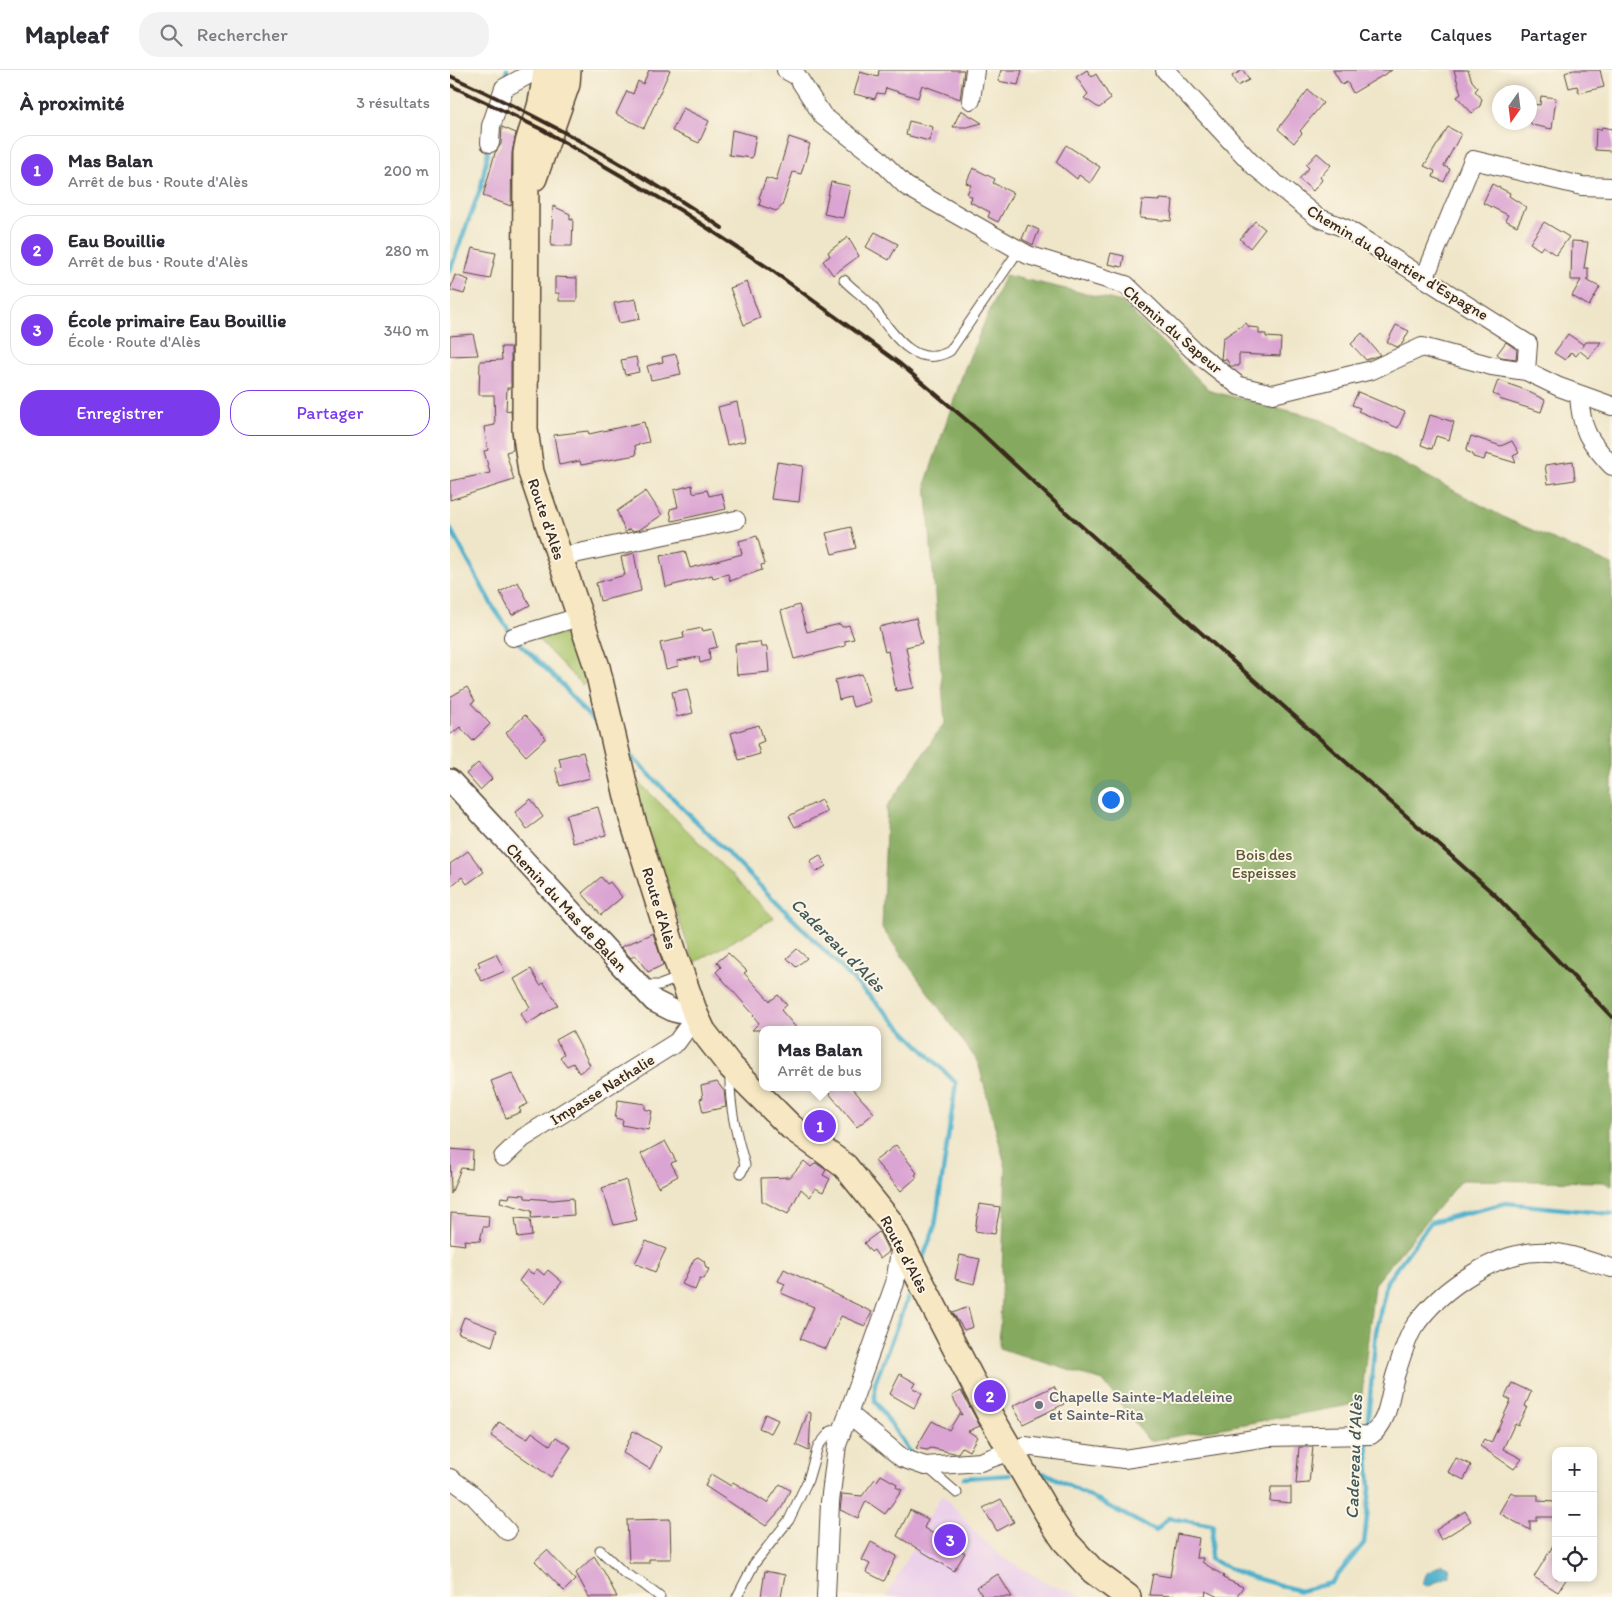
<!DOCTYPE html>
<html lang="fr">
<meta charset="utf-8">
<style>
body{margin:0;font-family:Itim,sans-serif;background:#f2f2f3;color:#2b2b33}
.controls{position:absolute;right:15px;bottom:15px;display:grid;overflow:hidden;border-radius:10px;box-shadow:0 2px 8px #0003}
.controls button{width:45px;height:45px;display:grid;place-items:center;padding:0;border:0;border-bottom:1px solid #e1e1e2;background:#fff;color:#2b2b33;font:25px sans-serif}
.compass{position:absolute;left:1042px;top:15px;width:45px;height:45px;border-radius:50%;background:#fff;box-shadow:0 2px 8px #0003;rotate:194deg}
.you{position:absolute;left:660px;top:729px;width:18px;height:18px;margin:-12px;border:4px solid #fff;border-radius:50%;background:#1a73e8;box-shadow:0 0 0 8px #1a73e833}
.badge{display:grid;place-items:center;width:32px;height:32px;border-radius:50%;background:#7c3aed;color:#fff;font-size:16px;font-weight:700}
.pin{position:absolute;translate:-50% -50%;border:2px solid #fff;box-shadow:0 1px 5px #0006}
.popup{position:absolute;left:309px;top:956px;width:122px;height:65px;box-sizing:border-box;display:grid;place-content:center;border-radius:10px;background:#fff;filter:drop-shadow(0 1px 4px #0005);font-size:16px;white-space:nowrap;color:#7c7c81}
.popup b{font-size:19px;color:#2b2b33}
.popup::after{content:'';position:absolute;left:50%;top:100%;margin-left:-10px;border:10px solid transparent;border-top-color:#fff}
.list{margin:0;padding:0;list-style:none}
h2{display:flex;justify-content:space-between;align-items:center;height:65px;margin:0;padding:0 20px;font-size:21px}
h2 small{font-size:16px;font-weight:400;color:#7c7c81}
.list li{display:grid;grid-template-columns:32px 1fr auto;gap:15px;align-items:center;box-sizing:border-box;height:70px;margin:0 10px 10px;padding:0 10px;border:1px solid #e1e1e2;border-radius:20px}
.list b{display:block;font-size:19px;white-space:nowrap}
.list p{margin:0;font-size:16px;white-space:nowrap;color:#7c7c81}
.list em{font-size:16px;font-style:normal;color:#7c7c81}
.actions{display:flex;gap:10px;padding:15px 20px}
.actions a{flex:1;padding:11px 0;border:1px solid #7c3aed;border-radius:20px;text-align:center;font-size:18px;color:#7c3aed}
.actions .main{background:#7c3aed;color:#fff}
.icon{flex:none;width:28px;height:28px;fill:none;stroke:currentColor;stroke-width:2;stroke-linecap:round;stroke-linejoin:round}
.map{position:relative;flex:none;width:1162px;height:1527px;overflow:hidden}
header{display:flex;align-items:center;gap:30px;box-sizing:border-box;height:70px;padding:0 25px;background:#fff;border-bottom:1px solid #e1e1e2}
header strong{font-size:24px}
nav{display:flex;gap:28px;margin-inline-start:auto;font-size:18px}
.search{width:350px;height:45px;background:#f2f2f3;display:flex;align-items:center;gap:12px;box-sizing:border-box;padding:0 18px;border-radius:20px;color:#7c7c81;font-size:19px}
main{display:flex}
aside{flex:1;background:#fff}
.map>svg:first-child{display:block}
</style>
<header>
<strong>Mapleaf</strong>
<div class="search"><svg class="icon" aria-label="search" viewBox="0 0 24 24"><circle cx="10" cy="10" r="6"/><path d="M15 15l6 6"/></svg>Rechercher</div>
<nav><a>Carte</a><a>Calques</a><a>Partager</a></nav>
</header>
<main>
<aside>
<h2>À proximité<small>3 résultats</small></h2>
<ul class="list">
<li><span class="badge">1</span><div><b>Mas Balan</b><p>Arrêt de bus · Route d'Alès</p></div><em>200 m</em></li>
<li><span class="badge">2</span><div><b>Eau Bouillie</b><p>Arrêt de bus · Route d'Alès</p></div><em>280 m</em></li>
<li><span class="badge">3</span><div><b>École primaire Eau Bouillie</b><p>École · Route d'Alès</p></div><em>340 m</em></li>
</ul>
<div class="actions"><a class="main">Enregistrer</a><a>Partager</a></div>
</aside>
<div class="map">
<svg width="1162" height="1527" viewBox="0 0 1162 1527">
<rect width="100%" height="100%" fill="#fcf5e5"/>
<filter id="ink" filterUnits="userSpaceOnUse"><feTurbulence type="fractalNoise" baseFrequency=".02" numOctaves="2"/><feDisplacementMap in="SourceGraphic" scale="10" xChannelSelector="R" yChannelSelector="G"/><feConvolveMatrix kernelMatrix="1 2 1 2 8 2 1 2 1" color-interpolation-filters="sRGB"/></filter>
<filter id="wash" filterUnits="userSpaceOnUse"><feTurbulence type="fractalNoise" baseFrequency=".0096" numOctaves="4" result="noise"/><feDisplacementMap in="SourceGraphic" scale="20" xChannelSelector="R" yChannelSelector="G"/><feGaussianBlur stdDeviation="1.12" result="paint"/><feColorMatrix in="noise" values="0 0 0 0 0 0 0 0 0 0 0 0 0 0 0 0 0 1.4 0 .05"/><feComposite in="paint" operator="in"/></filter>
<g filter="url(#wash)">
<rect width="100%" height="100%" fill="#efe6c9"/>
<path fill="#ecd1eb" d="M492,1424L526,1463L552,1487L597,1513L635,1527H436Z"/>
<path fill="#a7c46b" stroke="#717744" d="M122,559L138,610L132,615L83,564Z
M189,712L324,848L244,893L185,723Z"/>
<path fill="#85aa5f" stroke="#606a3e" d="M555,205L672,232L760,321L868,348L1057,449L1162,495V1116L1154,1112L1011,1110L924,1214L911,1333L699,1371L653,1311L549,1278L556,1098L528,992L432,858L437,737L495,652L476,412L514,300Z"/>
<path fill="#4db0cc" stroke="#446d75" d="M992,1494L999,1497L1000,1506L977,1516L972,1514L977,1503Z"/>
<g fill="none" stroke-linecap="round" stroke-linejoin="round">
<path stroke="#4db0cc" stroke-width="4.5" d="M55,11L57,0
M0,200L31,117L39,76
M0,458L43,537L61,563
M67,571L112,614L131,638L151,657
M176,681L506,1013L485,1156L471,1193
M917,1360L926,1262L937,1211L981,1152L1056,1133L1162,1144
M460,1382L425,1331V1313L463,1214
M588,1402L599,1405L706,1461L718,1448L763,1455L760,1489L792,1504L850,1521L881,1513L914,1473L920,1419L917,1368
M514,1408L560,1405"/>
</g>
<g id="blocks">
<path fill="#dba5d3" d="M199,0H220L194,58L166,44L177,21L183,24L188,11L193,14Z
M429,0H514L510,29L472,15L468,28L436,18L434,24L427,23L425,29L404,24L410,2L428,7Z
M551,0H572L568,15L548,11Z
M637,0L642,7L646,4L661,29L649,38L634,28L638,24L626,7Z
M793,0L799,10L787,16L782,6Z
M883,0H942L903,23L897,12L892,15Z
M1004,0H1018L1022,11L1028,18L1025,21L1032,29L1030,36L1022,43L1007,27L1011,24Z
M1123,0H1150L1154,17L1129,23L1127,16L1119,18L1115,3Z
M858,20L873,33L850,61L852,63L844,73L828,59Z
M1091,26L1106,28L1102,59L1082,55L1080,51L1082,34L1090,35Z
M233,38L259,51L249,73L222,61Z
M511,40L532,53L517,57H503Z
M459,51L483,57L479,71L456,65Z
M52,57L66,63L62,83L61,136L33,126L45,83L51,74Z
M998,57L1011,64L994,96L1000,99L994,112L983,107L985,101L974,96Z
M1152,57L1162,59V81L1145,80L1146,59L1151,60Z
M282,60L306,66L302,88L279,85Z
M339,67L360,74L351,104L343,102L332,136L326,141L309,135L311,129L309,128L316,108L326,111Z
M616,75L650,97L640,113L629,105L627,109L606,92Z
M867,83L881,95L870,107L872,110L863,121L849,109L859,98L856,95Z
M523,98L545,109L543,113L563,123L548,152L538,147L540,142L520,132L522,127L517,124L521,115L516,113Z
M381,112L400,116L393,148L374,144Z
M1042,114L1060,123L1059,126L1076,137L1067,156L1055,150L1058,145L1033,133Z
M710,129L723,130L721,151L690,148L692,130L710,131Z
M103,136L120,144V150L123,149L122,176H101Z
M805,151L815,159L800,178L790,169Z
M1094,152L1119,167L1106,185L1093,176L1090,180L1080,173Z
M578,155L589,160L583,175L572,169Z
M425,162L448,174L439,190L416,177Z
M398,167L409,186L383,205L373,191L380,186L378,182Z
M1122,171L1138,172L1134,198H1138V210H1136L1150,217L1139,236L1122,226L1131,210H1121Z
M22,178L46,183L40,209L15,204Z
M661,183L674,186L672,197L658,194Z
M5,205L19,210L14,224L0,220Z
M105,207L127,208V231H109V223H105Z
M297,212L310,248L294,255L280,218Z
M186,229L190,249L169,253L164,233Z
M796,253L799,257L809,258V264H816V267L831,268L830,286L789,284V296H780L777,290L771,289L773,268Z
M946,255L959,261L952,274L947,277L937,272Z
M912,263L930,285L916,290L901,274Z
M23,264L28,285L0,286V266Z
M1118,264L1134,275L1131,279L1136,272H1151L1139,288L1130,281L1126,286L1121,282L1115,290L1104,283Z
M1056,272L1067,280L1066,289L1051,287L1047,284Z
M51,277H61V318H57L56,341L61,340L63,380L56,382L64,410L0,430V411L40,403L34,381L38,380L34,357L45,355L44,325H29L30,291L52,290Z
M226,284L231,304L201,310L197,296L213,292L212,287Z
M186,287L189,302L175,305L171,290Z
M1048,310L1075,320L1095,330L1091,342L1049,329L1050,327L1043,324Z
M908,322L955,342L948,358L908,341L910,338L902,335Z
M287,332L295,371L277,375L268,337Z
M980,345L1004,352L999,370L986,366L982,379L971,375Z
M194,352L199,372L185,375L186,385L131,395L130,391L109,395L104,365L138,361L139,364Z
M1021,366L1051,376L1062,371L1069,383L1063,386L1066,393L1036,384L1034,390L1023,387V384L1016,381Z
M1123,391L1125,410L1098,414L1095,395Z
M327,392L353,396L349,432L321,429Z
M242,415L243,423L257,420L259,426L272,423L276,439L222,451L220,439L228,437L224,420Z
M196,421L212,445L189,460L182,461L180,459L175,462L167,441Z
M401,457L406,478L382,484L376,463Z
M307,466L315,494L311,495L312,500L280,511L278,504L263,508L262,505L216,517L210,486L235,481L240,498L292,484L289,471Z
M184,483L191,521L150,531L146,513L175,505L171,487Z
M68,512L80,535L62,545L50,522Z
M349,535L357,562L390,554L392,557L399,555L404,569L395,571V576L344,589L331,541Z
M466,548L472,573L456,577L464,618L446,621L438,581L435,582L429,557Z
M252,558L253,561L262,559L267,577L259,579L260,590L250,593L249,587L227,591L228,596L216,599L210,573L234,568L233,562Z
M310,572L311,577H317L319,602L287,605L285,574Z
M412,604L420,632L403,637L400,627L389,630L385,610Z
M17,617L25,631L21,633L40,654L23,671L10,657L0,665V627Z
M237,619L243,643L227,647L222,622Z
M75,645L96,668L76,686L56,663Z
M309,655L314,671L307,674L310,684L289,690L281,663Z
M133,682L140,708L110,716L105,698L111,697L109,688Z
M28,693L42,709L30,720L16,704Z
M81,729L93,747L77,759L65,742Z
M371,730L377,742L345,757L339,746Z
M148,737L156,765L123,773L116,745Z
M18,781L34,802L17,814L12,807L0,817V794Z
M370,785L376,796L366,802L360,791Z
M151,807L157,814L160,812L172,827L151,845L132,823Z
M203,863L213,895L198,902L185,885L181,888L171,877Z
M347,879L357,888L346,897L337,888Z
M278,883L297,901L294,903L320,931L328,925L337,935L331,940L348,960H302L309,953L303,946L304,945L266,902L271,897L267,892Z
M46,884L55,901L32,911L25,899L30,896L28,892Z
M81,899L90,915L94,913L108,935L77,954L70,944L80,937L64,909Z
M122,961L140,995L129,1003L123,993L117,996L110,987L114,984L106,970Z
M62,1003L78,1034L69,1038L71,1042L56,1048L41,1011Z
M267,1012L274,1021L276,1037L253,1042L250,1029L253,1028L251,1016Z
M374,1017H401L424,1043L407,1057Z
M168,1030L195,1034V1039L202,1041L198,1060L172,1055L173,1050L165,1048Z
M215,1071L226,1091L221,1093L228,1106L208,1117L191,1084Z
M446,1075L467,1103L465,1105L467,1107L451,1121L425,1091Z
M0,1079L23,1081L22,1099L11,1098L1,1124Z
M354,1091L361,1097L366,1093L376,1100L373,1105L380,1109L373,1122L365,1118L360,1127L351,1119L338,1144L312,1131L311,1108L340,1107Z
M176,1110L187,1150L164,1155L152,1118Z
M60,1124L75,1125V1128L103,1130L123,1128L124,1145L81,1148L82,1141L50,1132L51,1127L59,1128Z
M529,1134L550,1137L545,1164L525,1161Z
M1,1143L39,1146L38,1157H33L30,1171L14,1170L15,1175L0,1173Z
M65,1148L80,1149L82,1166L68,1168Z
M429,1162L439,1182L430,1189L424,1180L421,1182L414,1173Z
M196,1171L216,1179L205,1202L185,1193Z
M510,1185L530,1189L524,1214L505,1209Z
M248,1187L254,1191L256,1198L259,1199L254,1209L250,1208L245,1220L232,1214L244,1189Z
M87,1199L94,1205L98,1200L112,1212L95,1233L69,1211L77,1200L83,1204Z
M334,1199L422,1242L415,1256L391,1246L376,1279L350,1269L364,1237L331,1223L335,1214L328,1211Z
M518,1237L523,1257L514,1260L503,1243Z
M14,1247L47,1260L42,1276L8,1263Z
M450,1304L466,1313L463,1318L472,1323L464,1338L440,1324Z
M1062,1313L1081,1322L1075,1336L1077,1337L1068,1355L1065,1353L1053,1379L1072,1389L1064,1399L1030,1376L1034,1369L1041,1373L1061,1330L1055,1327Z
M604,1316L614,1334L573,1354L563,1336Z
M511,1321L530,1356L518,1361L527,1367L519,1381L512,1377L508,1383H504L481,1378L477,1380L466,1378L482,1351L499,1360L509,1344L512,1345L502,1326Z
M358,1342L361,1343L359,1381L346,1375Z
M315,1344L328,1350L321,1363L309,1358Z
M49,1352L77,1369L82,1362L100,1375L106,1367L121,1377L101,1407L41,1366Z
M183,1361L211,1377L200,1399L173,1383Z
M849,1377H863L859,1413L846,1414Z
M1006,1388L1021,1395L1014,1410L998,1402Z
M261,1404L281,1416L283,1412L317,1433L330,1414L340,1420L331,1439L316,1456L255,1416Z
M431,1405L447,1414L446,1417L452,1420L435,1444L416,1431L408,1448L390,1440L392,1424L412,1426L425,1409L427,1411Z
M821,1417H841V1433L820,1431Z
M1061,1422L1066,1425H1088V1431L1105,1432V1447H1087V1451H1080V1460L1049,1443Z
M551,1429L564,1452L547,1461L533,1438Z
M460,1440L478,1449L474,1458L515,1483L504,1501L447,1466Z
M1015,1441L1021,1451L991,1470L986,1460Z
M220,1449L221,1489H199V1493H179L177,1450Z
M727,1464L749,1468L746,1488H753L752,1492L774,1506L773,1508L793,1517L786,1527H768L756,1521L755,1527L699,1525L703,1504L720,1507Z
M1106,1471V1508H1117L1108,1522L1084,1507Z
M421,1472L447,1486L434,1511L416,1502L420,1494L412,1490Z
M97,1480L125,1510L114,1521L85,1491Z
M144,1486L156,1505L167,1527H139L126,1503Z
M315,1501L335,1505L331,1527H311Z
M548,1504L562,1527H533L527,1517Z"/>
</g>
</g>
<g filter="url(#ink)">
<use href="#blocks" fill-opacity="0" stroke="#564638" stroke-width="1"/>
<g fill="none" stroke-linecap="round" stroke-linejoin="round">
<defs>
<path id="service" d="M394,210C402,219 415,227 422,236C441,261 464,301 500,281L569,180
M193,915H210L223,910L225,902
M280,1003C279,1035 286,1064 295,1095L291,1103
M477,1397L507,1423
M150,1480L174,1503L192,1513L210,1527
M287,1527L304,1494L339,1450L358,1410L368,1376L381,1361L393,1358"/>
<path id="minor" d="M336,0L347,6L373,46L429,89L456,116L578,185L676,215L743,280L789,316L823,324L922,300L972,277L1042,296L1076,301
M715,0L804,96L867,147L897,159L1078,274L1076,301L1109,317L1162,336
M521,30L525,0
M40,73L41,56L54,18L87,0
M975,207L1023,90L1132,116L1162,117
M1129,324C1131,360 1138,370 1162,396
M110,487L286,450
M63,567L129,547
M53,1087L73,1068L227,972L246,946
M398,1343L452,1388L475,1396L530,1392L575,1376L674,1389L818,1367L921,1365C940,1351 939,1324 946,1303C951,1289 956,1269 964,1257C991,1218 1050,1178 1099,1182C1120,1183 1142,1193 1162,1198
M0,1408L23,1425L57,1461
M376,1527L380,1432L387,1375L445,1213L451,1175"/>
<path id="tertiary" d="M0,710L204,931L224,941L246,946"/>
<path id="secondary" d="M96,0C94,14 93,27 89,40C84,56 78,67 76,83L75,359L81,402L147,597L182,748L224,883L246,946L253,961L281,997L341,1057L395,1096L440,1152L540,1345L603,1453L615,1471L643,1501L678,1527
M84,108L117,14L118,0"/>
</defs>
<use href="#service" stroke="#564638" stroke-width="11"/>
<use href="#minor" stroke="#564638" stroke-width="20"/>
<use href="#tertiary" stroke="#564638" stroke-width="24"/>
<use href="#secondary" stroke="#564638" stroke-width="28"/>
<use href="#service" stroke="#fff" stroke-width="9"/>
<use href="#minor" stroke="#fff" stroke-width="18"/>
<use href="#tertiary" stroke="#fff" stroke-width="21"/>
<use href="#secondary" stroke="#f7e8c3" stroke-width="25"/>
<path stroke="#3b2a1e" stroke-width="4" d="M0,6C95,49 186,99 272,158
M0,15L93,60L230,140L320,199L449,293L527,359L610,437L1045,825L1162,947"/>
</g>
</g>
<circle fill="#6b7280" stroke="#fcf5e5" stroke-width="2" cx="589" cy="1335" r="5"/>
<g text-anchor="middle" stroke-width="4" stroke-linejoin="round" paint-order="stroke">
<g font-size="16" fill="#3b2a1e" stroke="#fcf5e5">
<text transform="translate(948 192) rotate(31)" y="6">Chemin du Quartier d'Espagne</text>
<text transform="translate(723 259) rotate(41)" y="6">Chemin du Sapeur</text>
<text transform="translate(97 449) rotate(71)" y="6">Route d'Alès</text>
<text transform="translate(117 837) rotate(47)" y="6">Chemin du Mas de Balan</text>
<text transform="translate(210 838) rotate(73)" y="6">Route d'Alès</text>
<text transform="translate(152 1019) rotate(-32)" y="6">Impasse Nathalie</text>
<text transform="translate(455 1184) rotate(62)" y="6">Route d'Alès</text>
</g>
<g font-size="16" fill="#5b5835" stroke="#fcf5e5">
<text x="814" y="790">Bois des<tspan x="814" dy="18">Espeisses</tspan></text>
</g>
<g font-size="16" fill="#5b616d" stroke="#fcf5e5" text-anchor="start">
<text x="599" y="1332">Chapelle Sainte-Madeleine<tspan x="599" dy="18">et Sainte-Rita</tspan></text>
</g>
<g font-size="18" font-style="italic" fill="#41595b" stroke="#fcf5e5">
<text transform="translate(388 875) rotate(45)" y="6">Cadereau d'Alès</text>
<text transform="translate(904 1387) rotate(-88)" y="6">Cadereau d'Alès</text>
</g>
</g>
</svg>
<div class="controls">
<button>+</button>
<button>−</button>
<button><svg class="icon" aria-label="locate" viewBox="0 0 24 24"><circle cx="12" cy="12" r="6"/><path d="M12 2v4M12 18v4M2 12h4M18 12h4"/></svg></button>
</div>
<svg class="compass" viewBox="-18 -18 36 36"><path d="M0-13l5 13h-10z" fill="#e53935"/><path d="M0 13l5-13h-10z" fill="#7c7c81"/></svg>
<div class="you"></div>
<div class="pin badge" style="left:370px;top:1056px">1</div>
<div class="popup"><b>Mas Balan</b>Arrêt de bus</div>
<div class="pin badge" style="left:540px;top:1326px">2</div>
<div class="pin badge" style="left:500px;top:1470px">3</div>
</div>
</main>
